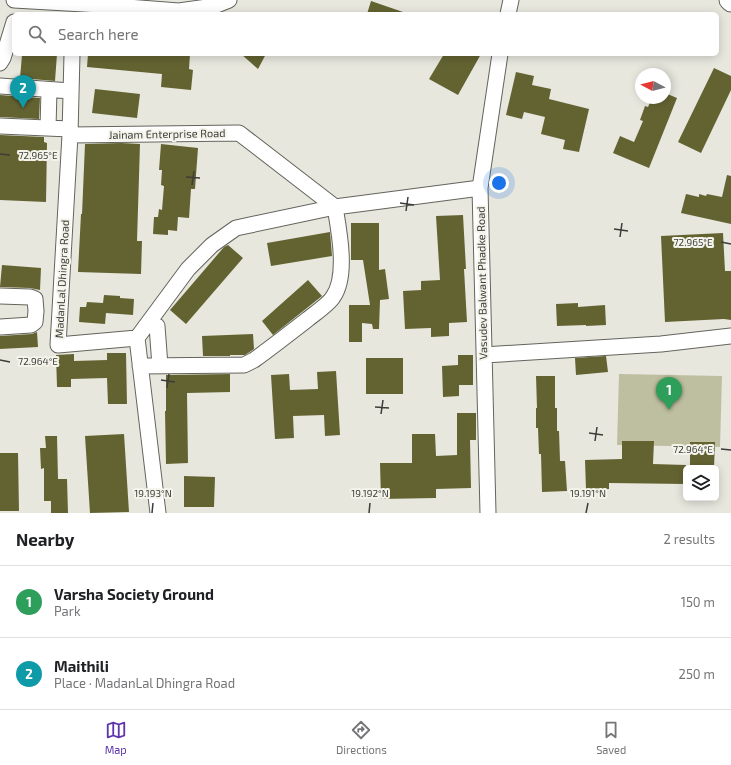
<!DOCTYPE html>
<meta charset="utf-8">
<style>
body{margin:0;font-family:"Exo 2",sans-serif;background:#f6f6f6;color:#202124}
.controls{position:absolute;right:12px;bottom:12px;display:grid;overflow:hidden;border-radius:6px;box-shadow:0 2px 10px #0003}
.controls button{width:36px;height:36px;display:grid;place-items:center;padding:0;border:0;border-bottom:1px solid #e0e0e0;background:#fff;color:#202124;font:20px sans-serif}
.compass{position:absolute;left:635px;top:68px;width:36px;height:36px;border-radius:50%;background:#fff;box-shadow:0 2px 10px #0003;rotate:277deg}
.you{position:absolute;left:499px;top:183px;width:14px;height:14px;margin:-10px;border:3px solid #fff;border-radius:50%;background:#1a73e8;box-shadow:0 0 0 6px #1a73e833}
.badge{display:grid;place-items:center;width:26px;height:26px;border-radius:50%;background:#5d36ae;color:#fff;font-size:13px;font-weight:700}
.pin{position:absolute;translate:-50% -33px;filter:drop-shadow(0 1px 2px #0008)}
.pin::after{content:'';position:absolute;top:21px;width:14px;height:12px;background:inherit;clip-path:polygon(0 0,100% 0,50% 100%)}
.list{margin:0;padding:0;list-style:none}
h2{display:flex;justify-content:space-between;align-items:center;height:52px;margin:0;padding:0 16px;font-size:17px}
h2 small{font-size:13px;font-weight:400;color:#757577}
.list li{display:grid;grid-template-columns:26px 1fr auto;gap:12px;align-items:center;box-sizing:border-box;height:72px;padding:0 16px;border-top:1px solid #e0e0e0}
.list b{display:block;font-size:15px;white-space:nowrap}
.list p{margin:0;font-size:13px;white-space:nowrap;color:#757577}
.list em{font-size:13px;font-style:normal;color:#757577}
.icon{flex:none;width:22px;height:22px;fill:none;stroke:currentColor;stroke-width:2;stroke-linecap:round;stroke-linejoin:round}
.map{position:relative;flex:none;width:731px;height:513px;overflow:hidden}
.search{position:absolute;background:#fff;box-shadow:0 2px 10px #0003;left:12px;right:12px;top:12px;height:44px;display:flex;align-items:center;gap:10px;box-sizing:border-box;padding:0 14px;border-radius:6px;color:#757577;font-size:15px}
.sheet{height:196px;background:#fff}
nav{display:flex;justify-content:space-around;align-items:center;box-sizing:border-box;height:56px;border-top:1px solid #e0e0e0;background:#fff;font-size:11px;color:#757577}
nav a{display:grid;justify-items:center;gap:2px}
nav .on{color:#5d36ae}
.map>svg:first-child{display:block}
</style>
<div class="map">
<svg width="731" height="513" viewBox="0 0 731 513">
<rect width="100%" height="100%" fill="#e7e7de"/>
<path fill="#bebfa0" d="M619,374L722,376L720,447L617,445Z"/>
<path fill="#636332" d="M371,1L403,12V14H367Z
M33,54H57L55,81L20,78L22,55L33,56Z
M88,54H190L189,69L193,70L191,90L161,87L162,74L87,67Z
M241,54H266L258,69Z
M444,54H481L458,95L429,79Z
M714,68L731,76V90L701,153L678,142Z
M516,72L534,76L532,85L551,89L549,99L589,109L579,152L563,149L565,140L541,134L545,117L524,112L522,119L506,115Z
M95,89L140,94L137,118L92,113Z
M665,93L677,98L649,168L613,153L620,136L634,142L643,121L640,120L645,106L648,107L652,98H665Z
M0,95L40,98L39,119L0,117Z
M0,135L44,137V142L47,143L46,202L0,200Z
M121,143L140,144L137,241H142L141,274L78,272L81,214H82L85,144Z
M161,144L198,148L195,189H191L189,218L178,217L177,231L168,230V235L153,234L154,217H158L159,209L162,210L164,186L161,185L162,170H159Z
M727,175L731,176V224L681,213L686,194L699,197V194L706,196L707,194L722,197Z
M463,215L466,269H464L467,322L449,323V336L431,337V328L405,329L403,291L421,290V281L440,280L436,216Z
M351,223H379V270L385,269L389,299L380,300L379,329H373L372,324L362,323V342H349V305H370L363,260H351Z
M330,232L332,256L271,266L267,243Z
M723,233L725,271H731V320L724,319L665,322L661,236Z
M228,245L243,258L186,324L170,310L224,247Z
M2,265L41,268L40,290L30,288L0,287Z
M308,280L322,296L273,335L262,321Z
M104,295L120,296V298L134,299L133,315L106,313L105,324L79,322L80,307H86L87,302L103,303Z
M578,303V307L605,305L606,325L586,326V325L557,326L556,304Z
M37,332L38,347L0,349V336L32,334Z
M253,334L254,349L245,355H230V356H203L202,336Z
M107,353H126L127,404H108L107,378L71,379V387H57L56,355L74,354V361L107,360Z
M458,355H473V385H459V396L443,397L442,366L458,365Z
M606,356L608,372L576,375L575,358Z
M366,358H403V394H366Z
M336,371L340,435L325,436L324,415L293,416L294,438L275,439L271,375L289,374L290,390L318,389L317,372Z
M230,374V392L187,393L188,463L166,464L165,411H166V375Z
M536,376H555V408H557V431H559L560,461H565L567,491L542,492L541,454H539L538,428H536V408H537Z
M457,413H476V440H470L471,488L436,489V498L381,499L380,463H412V434H435L436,456L457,455Z
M124,434L129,512L90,513L85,436Z
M45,436H57L58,479H67L68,513H51V501H44V468L41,469L40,448H46Z
M622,441H654L653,464L686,465V484L609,483V489L586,490L585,460L622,459Z
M690,442H715L714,468H690Z
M0,453H18L19,511H0Z
M184,476L215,477L214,507H184Z"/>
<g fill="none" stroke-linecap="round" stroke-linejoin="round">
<defs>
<path id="minor" d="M14,0L101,5L179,11L214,6L229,0
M508,14L511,0
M72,54L70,135L58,345L137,338
M0,63L3,58L14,22
M0,86L71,91
M0,126L70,129
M48,128L49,90
M70,135L239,133L335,207C339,231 348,276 333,297C329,304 314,314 308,319C290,333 272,347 254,360L244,365L140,366
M0,296L30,297L35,299L36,311L35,322L31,325L0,327
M157,326L160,366
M137,338L188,269L212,245L236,228L335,207L480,188
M137,338L158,513
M484,355L661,344L731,336
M488,513L480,188L500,54"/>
<path id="major" d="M729,0L731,2"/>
</defs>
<use href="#minor" stroke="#64645d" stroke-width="17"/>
<use href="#major" stroke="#64645d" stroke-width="21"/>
<use href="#minor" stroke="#fff" stroke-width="15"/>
<use href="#major" stroke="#fff" stroke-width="19"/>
</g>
<path fill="none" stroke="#3c3d39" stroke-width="1.5" d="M0,154L10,155M186,177L200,178M192,185L194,171M400,203L414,205M406,211L408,197M614,229L628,231M620,237L622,223M721,242L731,244M0,360L10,362M161,380L175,382M167,388L169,374M375,407L389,408M381,414L383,400M589,433L603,435M595,441L597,427M721,449L731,450M152,513L153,503M369,513L370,503M586,513L588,503"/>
<g text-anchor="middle" stroke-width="4" stroke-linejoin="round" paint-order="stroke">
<g font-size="11" fill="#3c3d39" stroke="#f4f4eb">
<text transform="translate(167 134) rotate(-1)" y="4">Jainam Enterprise Road</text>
<text transform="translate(62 279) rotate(-87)" y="4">MadanLal Dhingra Road</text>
<text transform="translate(482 283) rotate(-91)" y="4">Vasudev Balwant Phadke Road</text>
</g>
</g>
<g font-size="10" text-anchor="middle" fill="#3c3d39" stroke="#f4f4eb" stroke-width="4" stroke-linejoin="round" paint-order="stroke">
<text x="38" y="159">72.965°E</text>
<text x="693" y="246">72.965°E</text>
<text x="38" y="365">72.964°E</text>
<text x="693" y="453">72.964°E</text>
<text x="153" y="497">19.193°N</text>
<text x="370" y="497">19.192°N</text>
<text x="588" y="497">19.191°N</text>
</g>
</svg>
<div class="controls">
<button><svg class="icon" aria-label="layers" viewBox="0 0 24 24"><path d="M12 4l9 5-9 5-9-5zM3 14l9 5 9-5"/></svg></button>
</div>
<svg class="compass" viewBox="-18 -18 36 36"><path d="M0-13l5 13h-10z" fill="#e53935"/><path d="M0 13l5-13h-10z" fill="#757577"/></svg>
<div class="you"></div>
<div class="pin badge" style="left:669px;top:410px;background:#2e9e5b">1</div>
<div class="pin badge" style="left:23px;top:108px;background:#0f9aa8">2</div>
<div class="search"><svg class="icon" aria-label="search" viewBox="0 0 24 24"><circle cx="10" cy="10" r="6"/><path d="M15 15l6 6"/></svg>Search here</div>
</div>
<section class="sheet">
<h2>Nearby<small>2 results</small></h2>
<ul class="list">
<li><span class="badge" style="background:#2e9e5b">1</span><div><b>Varsha Society Ground</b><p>Park</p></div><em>150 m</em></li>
<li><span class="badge" style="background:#0f9aa8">2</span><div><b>Maithili</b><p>Place · MadanLal Dhingra Road</p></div><em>250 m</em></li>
</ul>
</section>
<nav>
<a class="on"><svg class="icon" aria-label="map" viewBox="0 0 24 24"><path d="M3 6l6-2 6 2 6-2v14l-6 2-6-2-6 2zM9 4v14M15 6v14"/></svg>Map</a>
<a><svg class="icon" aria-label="directions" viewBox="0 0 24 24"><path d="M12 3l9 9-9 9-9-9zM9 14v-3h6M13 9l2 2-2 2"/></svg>Directions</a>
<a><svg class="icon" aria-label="saved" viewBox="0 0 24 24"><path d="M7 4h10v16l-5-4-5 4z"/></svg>Saved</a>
</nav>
